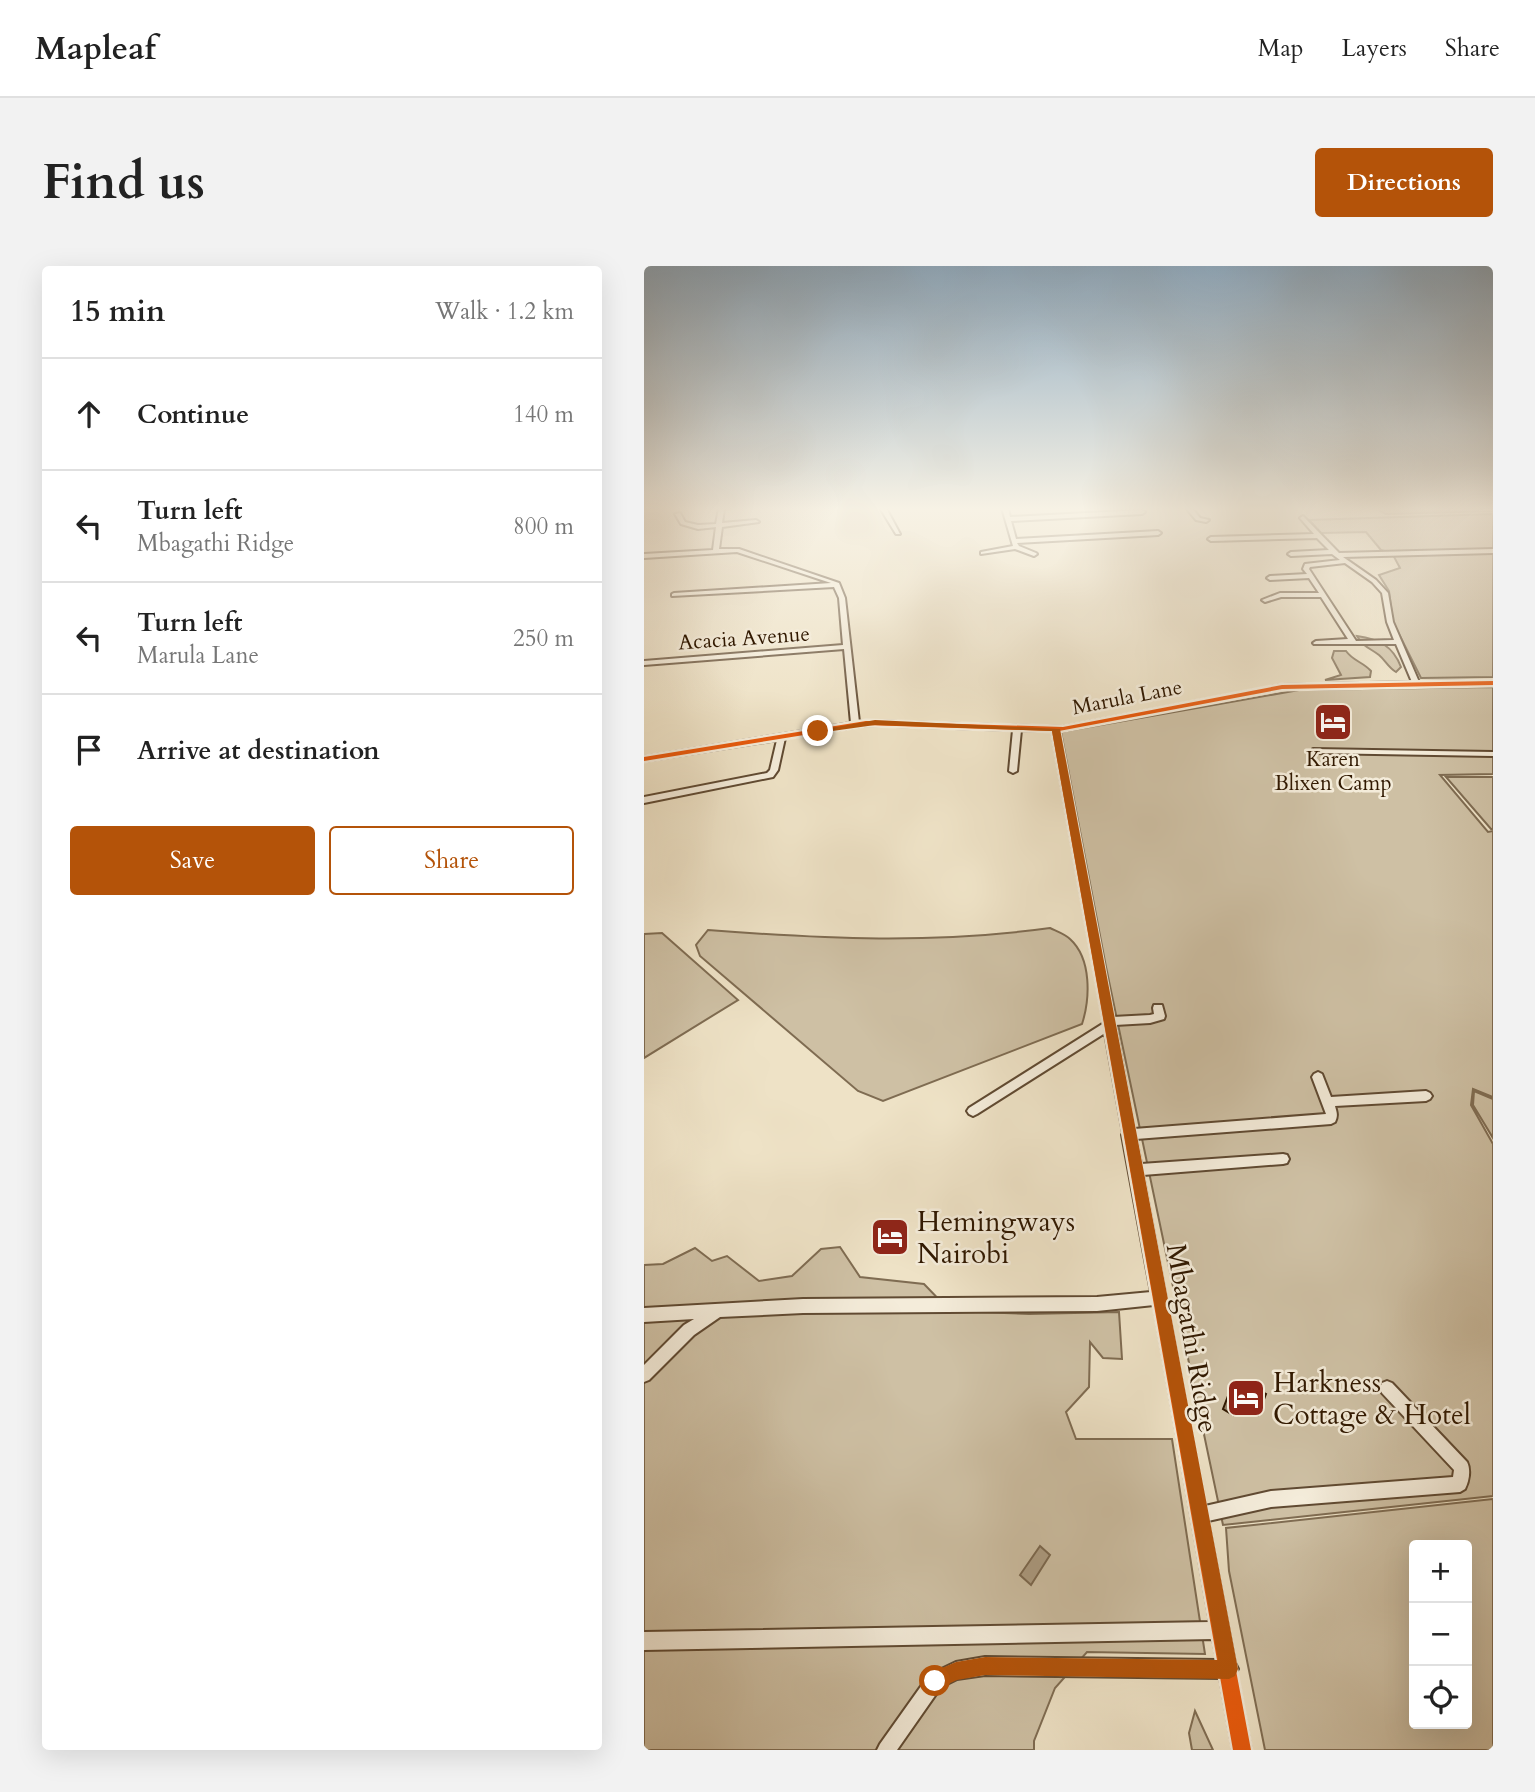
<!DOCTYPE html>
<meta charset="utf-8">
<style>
body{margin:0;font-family:Cardo,serif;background:#f2f2f2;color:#222}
.controls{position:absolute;right:21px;bottom:21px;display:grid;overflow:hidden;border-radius:7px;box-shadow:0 7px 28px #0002}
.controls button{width:63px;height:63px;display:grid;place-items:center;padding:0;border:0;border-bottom:2px solid #e0e0e0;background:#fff;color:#222;font:35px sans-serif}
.stop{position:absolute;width:21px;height:21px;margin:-16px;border:5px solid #b45309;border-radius:50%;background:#fff}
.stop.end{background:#b45309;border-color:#fff;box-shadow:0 2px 7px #0008}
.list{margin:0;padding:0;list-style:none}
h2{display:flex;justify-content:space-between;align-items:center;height:91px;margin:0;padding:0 28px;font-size:30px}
h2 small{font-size:23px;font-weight:400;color:#767676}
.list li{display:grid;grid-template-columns:46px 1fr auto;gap:21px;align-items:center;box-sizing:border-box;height:112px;padding:0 28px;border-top:2px solid #e0e0e0}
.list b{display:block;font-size:26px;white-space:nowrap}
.list p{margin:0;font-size:23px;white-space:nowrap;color:#767676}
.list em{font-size:23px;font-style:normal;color:#767676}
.actions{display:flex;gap:14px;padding:21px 28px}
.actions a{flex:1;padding:16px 0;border:2px solid #b45309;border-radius:7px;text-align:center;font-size:24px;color:#b45309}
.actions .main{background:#b45309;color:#fff}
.icon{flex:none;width:38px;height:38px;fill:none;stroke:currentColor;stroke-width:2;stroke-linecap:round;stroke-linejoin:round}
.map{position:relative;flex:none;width:849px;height:1484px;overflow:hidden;border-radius:7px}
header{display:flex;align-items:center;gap:42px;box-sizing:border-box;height:98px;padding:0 35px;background:#fff;border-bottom:2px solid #e0e0e0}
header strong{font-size:33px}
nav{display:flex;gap:38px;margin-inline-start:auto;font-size:24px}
.intro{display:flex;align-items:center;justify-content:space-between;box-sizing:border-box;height:168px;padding:0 42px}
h1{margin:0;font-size:49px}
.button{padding:18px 32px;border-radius:7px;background:#b45309;color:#fff;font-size:24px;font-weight:700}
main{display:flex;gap:42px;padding:0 42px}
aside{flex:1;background:#fff;border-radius:7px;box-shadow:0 7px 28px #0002}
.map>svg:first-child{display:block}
</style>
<header>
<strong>Mapleaf</strong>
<nav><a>Map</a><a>Layers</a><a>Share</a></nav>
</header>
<div class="intro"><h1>Find us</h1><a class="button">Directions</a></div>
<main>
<aside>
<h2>15 min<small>Walk · 1.2 km</small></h2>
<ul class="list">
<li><svg class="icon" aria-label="ahead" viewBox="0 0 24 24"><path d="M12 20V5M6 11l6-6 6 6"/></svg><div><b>Continue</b></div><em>140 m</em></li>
<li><svg class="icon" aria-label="left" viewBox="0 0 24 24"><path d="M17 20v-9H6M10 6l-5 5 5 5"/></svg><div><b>Turn left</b><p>Mbagathi Ridge</p></div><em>800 m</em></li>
<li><svg class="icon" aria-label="left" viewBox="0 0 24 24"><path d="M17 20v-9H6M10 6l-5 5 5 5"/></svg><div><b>Turn left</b><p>Marula Lane</p></div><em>250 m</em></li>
<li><svg class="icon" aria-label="arrive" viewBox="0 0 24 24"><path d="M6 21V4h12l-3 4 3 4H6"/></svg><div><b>Arrive at destination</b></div></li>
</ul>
<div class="actions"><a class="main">Save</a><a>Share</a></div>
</aside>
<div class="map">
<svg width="849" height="1484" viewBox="0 0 849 1484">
<rect width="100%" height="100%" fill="#eee2c6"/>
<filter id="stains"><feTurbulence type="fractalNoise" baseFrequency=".00286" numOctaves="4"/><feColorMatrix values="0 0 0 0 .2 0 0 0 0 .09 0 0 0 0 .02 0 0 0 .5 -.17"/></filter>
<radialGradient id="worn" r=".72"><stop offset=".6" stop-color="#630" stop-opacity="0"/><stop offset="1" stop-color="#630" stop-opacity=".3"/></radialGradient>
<path fill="#cec0a4" stroke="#7f6c52" stroke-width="2" fill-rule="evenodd" d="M731,242H849V245L742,248Z
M849,248V411L777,412L749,356L745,325L735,309L756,302L748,287L737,284L722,266L677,267L665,254Z
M713,370C735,373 749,380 757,401L752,406C744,401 742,395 735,389C726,382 719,381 713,370Z
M690,385H702C709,395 719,396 727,405L726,411L681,414L697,409L688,392Z
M849,421V508L796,509L844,566L849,565V831L829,823L827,839L849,878V1230L579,1259L462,701L417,466L655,424Z
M802,511H849V563H847Z
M406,662C412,665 421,668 426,673C448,693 446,733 438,758L239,835L214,825L56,690L52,679L64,664C180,673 290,678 406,662Z
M18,667L94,734L0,792V668Z
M830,825L849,833V872L829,839Z
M196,981L216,1011L280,1018L306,1045L385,1048L475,1046L478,1093L459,1092L446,1076L445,1121L422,1146L432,1173H528L561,1388L443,1386L411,1422L390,1475V1484H0V999L19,998L51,982L68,995L83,990L115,1015L148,1010L177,983Z
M849,1233V1484H621L585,1305L582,1262ZM770,1279H823V1458H770Z
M551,1445L569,1484H548L545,1467Z"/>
<path fill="#ad9d83" stroke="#7b684f" stroke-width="2" d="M396,1280L406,1289L387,1319L376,1309Z"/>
<path fill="#938167" stroke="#301800" stroke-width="2" d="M589,1117L610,1128L612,1123L622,1128L614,1149L593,1138L589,1149L579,1143Z"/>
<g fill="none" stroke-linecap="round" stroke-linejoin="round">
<defs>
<path id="minor" d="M75,242L80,243L78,257L112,254L115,256L78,261L75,283H95L195,317L201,332L215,456L222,455L419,461L638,419L768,416L752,378H670L669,377L672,375L704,373L677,331H637L621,336L618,334L636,327H675L665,312L626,314L623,312L626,310L663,308L659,303L661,298L696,294L688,288L647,290L644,288L647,286L685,284L673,272L567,275L564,273L567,271L670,268L656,252L659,250L695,287L849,283V287L699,291L732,314L744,327L749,356L775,416L849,415V419L638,423L415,465L469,751L506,749L510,748L509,742L510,739H518L521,750L520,753L506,757L471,759L490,863L682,848L668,811L670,808L674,806L678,808L687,831L782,825L786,827L788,830L786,833L782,835L691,840C693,847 694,850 691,856L687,858L492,873L497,898L639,888L643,889L645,893L643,897L639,898L499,909L561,1240L627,1225L809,1211L810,1204L738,1127L736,1122L738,1117L743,1115L748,1117L823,1196C827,1204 825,1215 821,1223L816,1226L627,1241L564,1255L591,1397L594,1403L592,1406L607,1484H589L576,1412L341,1409L313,1413L297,1421L253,1484H233L236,1478L285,1409L312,1396L341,1391L573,1394L569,1373L0,1384V1366L566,1356L510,1039L453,1045L159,1047L76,1051L50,1069L5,1114L0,1116V1099L40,1059L50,1053L0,1056V1042L159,1033L453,1031L507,1026L478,869L479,867L461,767L333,848L329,850L325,848L323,845L325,842L460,757L408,465L377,464L373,505L369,507L365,505L369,464L222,459L141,472L134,504L129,511L0,537V531L123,507L126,504L133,474L0,495V491L207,457L200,383L0,399V395L199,379L195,332L190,321L28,330V328L30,327L187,317L93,286L0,292V288L69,284L72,261L54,263L37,258L31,248L36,247L41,256L54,259L72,258ZM701,297L728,316L738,327L743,356L750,374L712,375L665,303L666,301Z
M236,242H242L256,268H252Z
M358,242H364L366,251L498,244L501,246L498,248L367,255L372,273L514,265L517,267L514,269L373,277L375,280L392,287L393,288L390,290L371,283L337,288V286L369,280Z
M542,242H548L556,252L565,254L562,256L552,254Z
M669,483L849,486V490L672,487H669Z"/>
</defs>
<use href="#minor" stroke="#604a32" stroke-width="4"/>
<use href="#minor" fill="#f4ecda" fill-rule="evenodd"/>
<defs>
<path id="cycleway" d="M849,415V419L638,423L415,465L607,1484H589L408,465L222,459L0,495V491L222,455L419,461L638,419Z"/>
</defs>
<use href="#cycleway" stroke="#f4ecda" stroke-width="5"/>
<use href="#cycleway" fill="#e8590c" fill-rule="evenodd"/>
</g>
<linearGradient id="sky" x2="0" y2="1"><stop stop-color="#90abc0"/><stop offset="0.54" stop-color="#f7f2e5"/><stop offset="1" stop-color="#f7f2e5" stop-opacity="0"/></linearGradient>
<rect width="849" height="450" fill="url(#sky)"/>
<path fill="#b45309" d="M231,454L416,463L594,1403L591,1410L585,1413L341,1409L313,1414L291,1424L284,1421L282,1415L284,1408L312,1396L341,1391L574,1394L408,465L231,459L174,467L170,465Z"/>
<defs>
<symbol id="hotel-square" viewBox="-11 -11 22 22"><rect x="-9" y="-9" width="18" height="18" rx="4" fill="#8f2418" stroke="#f4ecda"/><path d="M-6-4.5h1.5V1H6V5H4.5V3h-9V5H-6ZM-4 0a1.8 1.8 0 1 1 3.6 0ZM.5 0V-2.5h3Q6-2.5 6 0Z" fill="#fff"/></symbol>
</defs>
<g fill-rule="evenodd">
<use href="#hotel-square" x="667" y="434" width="44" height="44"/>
<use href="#hotel-square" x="224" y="949" width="44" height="44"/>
<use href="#hotel-square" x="580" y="1110" width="44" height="44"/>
</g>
<g text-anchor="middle" stroke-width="5" stroke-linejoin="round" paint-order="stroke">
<g font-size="21" fill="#301800" stroke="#f4ecda">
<text transform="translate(100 372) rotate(-4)" y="7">Acacia Avenue</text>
<text transform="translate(483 431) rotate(-11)" y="7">Marula Lane</text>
</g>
<g font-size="21" fill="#301800" stroke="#f4ecda">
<text x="689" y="500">Karen<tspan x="689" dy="24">Blixen Camp</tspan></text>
</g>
<g font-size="28" fill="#301800" stroke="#f4ecda" text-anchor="start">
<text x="273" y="965">Hemingways<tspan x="273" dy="32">Nairobi</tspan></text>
<text x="629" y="1126">Harkness<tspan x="629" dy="32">Cottage &amp; Hotel</tspan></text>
</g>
<g font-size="28" fill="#301800" stroke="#f4ecda">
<text transform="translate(549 1072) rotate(80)" y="10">Mbagathi Ridge</text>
</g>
</g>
<rect width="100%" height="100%" filter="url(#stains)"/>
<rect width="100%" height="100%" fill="url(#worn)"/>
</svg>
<div class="controls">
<button>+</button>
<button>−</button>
<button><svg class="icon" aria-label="locate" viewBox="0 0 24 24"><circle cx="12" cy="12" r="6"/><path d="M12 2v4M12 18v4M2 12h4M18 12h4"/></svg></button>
</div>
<div class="stop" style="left:291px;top:1415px"></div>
<div class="stop end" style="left:174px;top:465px"></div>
</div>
</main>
